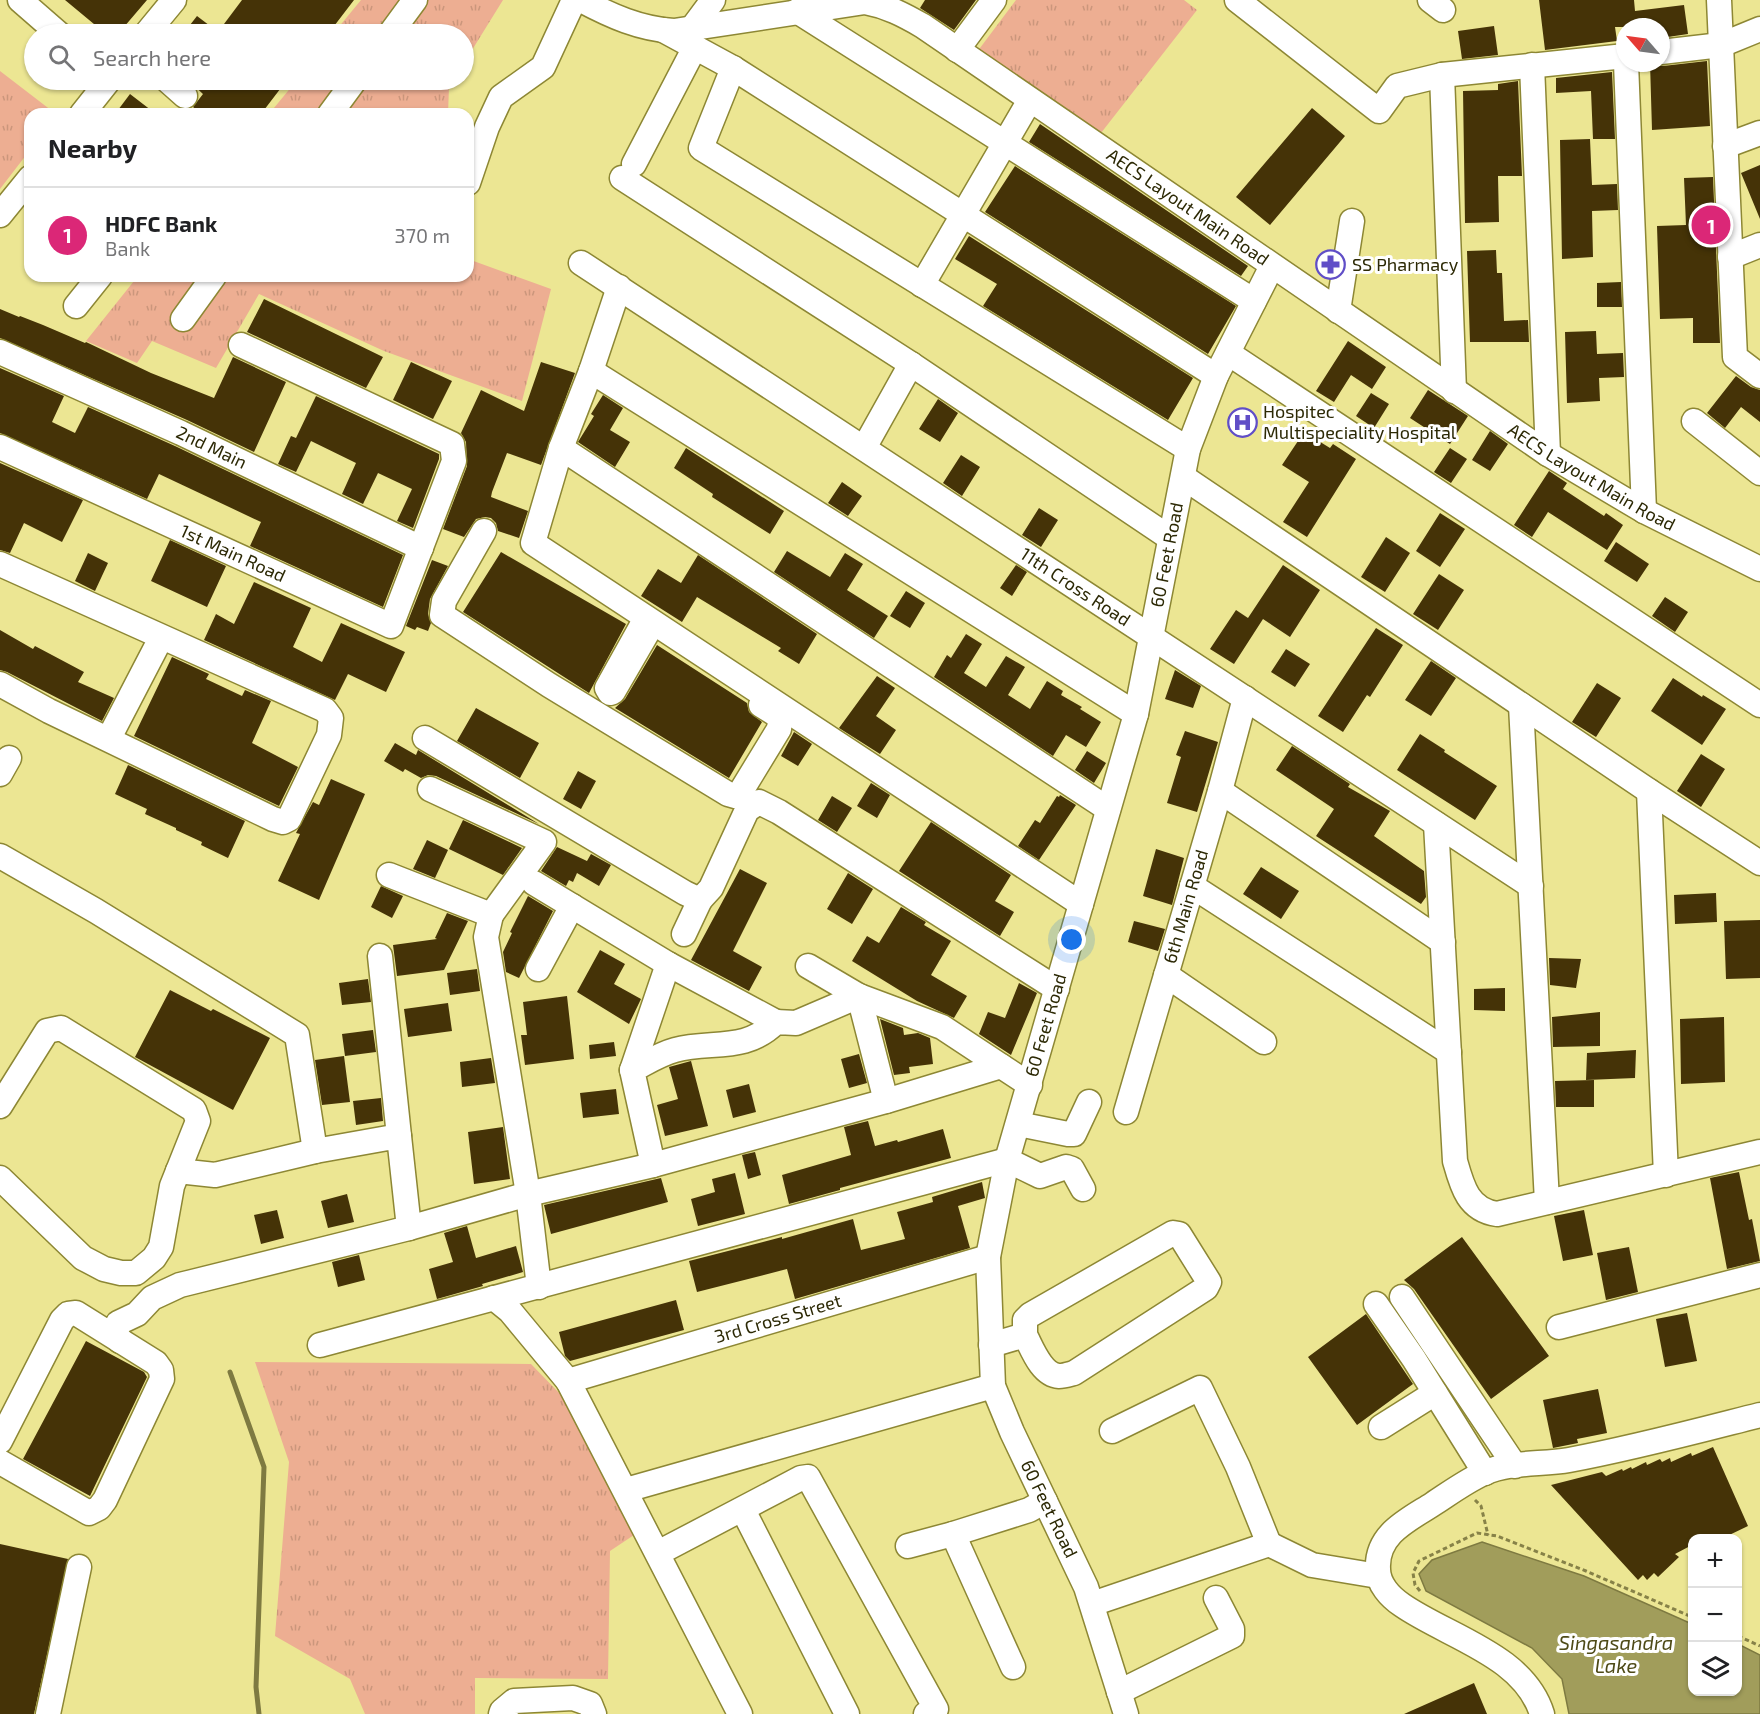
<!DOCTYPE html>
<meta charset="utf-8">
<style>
body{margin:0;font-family:"Exo 2",sans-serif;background:#f2f2f2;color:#202124}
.controls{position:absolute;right:18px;bottom:18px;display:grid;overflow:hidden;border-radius:12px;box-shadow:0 2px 4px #0004}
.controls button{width:54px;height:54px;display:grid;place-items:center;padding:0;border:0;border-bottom:2px solid #e0e0e0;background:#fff;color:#202124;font:30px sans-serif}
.compass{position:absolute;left:1616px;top:18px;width:54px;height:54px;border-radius:50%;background:#fff;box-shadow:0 2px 4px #0004;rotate:298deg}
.you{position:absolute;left:1072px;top:940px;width:21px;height:21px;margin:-15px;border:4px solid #fff;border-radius:50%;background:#1a73e8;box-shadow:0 0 0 9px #1a73e833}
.badge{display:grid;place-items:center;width:39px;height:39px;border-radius:50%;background:#db2777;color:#fff;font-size:20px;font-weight:700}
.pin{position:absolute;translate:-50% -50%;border:3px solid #fff;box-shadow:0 2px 6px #0006}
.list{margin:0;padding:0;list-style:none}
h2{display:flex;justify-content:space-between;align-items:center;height:78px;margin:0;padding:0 24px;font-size:26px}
h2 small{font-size:20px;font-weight:400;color:#757577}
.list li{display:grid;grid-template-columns:39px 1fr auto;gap:18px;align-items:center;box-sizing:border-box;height:96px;padding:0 24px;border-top:2px solid #e0e0e0}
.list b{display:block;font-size:22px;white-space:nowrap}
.list p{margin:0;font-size:20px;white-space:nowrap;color:#757577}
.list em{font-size:20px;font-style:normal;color:#757577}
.icon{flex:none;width:33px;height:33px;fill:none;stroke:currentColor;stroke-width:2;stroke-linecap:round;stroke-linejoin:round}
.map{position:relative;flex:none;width:1760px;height:1714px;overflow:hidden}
.search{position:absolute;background:#fff;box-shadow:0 2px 4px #0004;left:24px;top:24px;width:450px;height:66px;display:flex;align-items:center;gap:15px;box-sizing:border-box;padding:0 21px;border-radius:33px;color:#757577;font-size:22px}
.panel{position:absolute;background:#fff;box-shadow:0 2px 4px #0004;left:24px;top:108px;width:450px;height:174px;border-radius:18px}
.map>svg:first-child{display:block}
</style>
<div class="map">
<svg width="1760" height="1714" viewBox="0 0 1760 1714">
<defs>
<pattern id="grass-tufts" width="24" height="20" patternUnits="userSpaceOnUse" patternTransform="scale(1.5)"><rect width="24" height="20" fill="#edae92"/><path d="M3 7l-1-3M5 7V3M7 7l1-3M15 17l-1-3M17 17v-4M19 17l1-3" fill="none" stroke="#cb967c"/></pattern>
</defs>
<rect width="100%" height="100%" fill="#ece693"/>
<path fill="url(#grass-tufts)" d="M361,0H503L464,63V34H333Z
M1016,0H1184L1197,10L1101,133L977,52Z
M0,71L56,114H30V150L0,189Z
M297,80H453L449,87L448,114H269Z
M468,259L551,289L522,401L384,351L259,294L216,368L152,341L137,363L86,341L138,276H468Z
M255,1362L531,1364L565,1399L634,1535L610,1551L608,1679L475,1678V1714H365L350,1679L275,1636L289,1462Z"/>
<path fill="#a19d5b" stroke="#7e7a41" stroke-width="1.5" d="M1482,1542L1584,1576L1692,1624V1692H1738V1644L1760,1655V1714H1569L1562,1679L1532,1648L1426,1591L1419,1574L1432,1560Z"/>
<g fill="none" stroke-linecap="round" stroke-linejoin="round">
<path stroke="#7e7a41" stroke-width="5" d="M230,1372L264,1467L256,1687L259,1714"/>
</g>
<path fill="#453307" d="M65,0H147L118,34H106Z
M242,0H354L328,34H183L197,16L218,32Z
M925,0H976L954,30L920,8Z
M1539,0H1634L1635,11L1684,5L1688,34L1661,38V27H1615L1617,41L1545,50Z
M1494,26L1498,55L1462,59L1458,31Z
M1707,61L1710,126L1652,130L1650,63L1663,66Z
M1612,72L1615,139H1593L1591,91L1556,93V78Z
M188,80H287L261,114H202L193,107L203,94Z
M1518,81L1522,176H1498L1499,222L1465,223L1463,91L1498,90V84Z
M130,94L156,114H115Z
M1312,108L1345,136L1270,225L1236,197Z
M1040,124L1248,266L1241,276L1029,142Z
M1590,139L1592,185L1617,184L1618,210L1592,211L1593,257L1562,259L1560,140Z
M1760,165V219L1741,173Z
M1015,166L1236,306L1208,354L985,212Z
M1713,177L1720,343H1693V318L1660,319L1657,226L1686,225L1684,178Z
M969,236L1193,378L1168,420L983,306L997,284L955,259Z
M1496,250L1497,273H1502L1504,321L1528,320L1529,342H1470L1467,251Z
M1621,282L1622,307H1597V283Z
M264,299L383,357L366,388L247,332Z
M0,309L19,317L20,316L43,325L85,343L86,342L151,373L214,398L233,357L286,382L254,452L187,420L0,338Z
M1596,331L1597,354L1623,353L1624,377L1599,378L1600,401L1567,403L1565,332Z
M1348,341L1386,367L1372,389L1351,375L1334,402L1316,391Z
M411,362L452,381L433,419L393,400Z
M541,362L575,373L541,465L507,453L492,492L491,497L528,511L519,538L498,531L496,523L491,518L485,517L476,519L464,537L443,529L467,466L466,442L461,433L481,390L524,411Z
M0,368L64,396L52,422L75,433L88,407L175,446L403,555L383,607L250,546L261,522L159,474L147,499L0,433Z
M1736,376L1751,387L1760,390V422L1741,407L1725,428L1707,413Z
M1428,390L1468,416L1450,444L1410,418Z
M1371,393L1389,404L1374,428L1356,416Z
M603,395L623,408L610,430L630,442L615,467L578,442L594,416L591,414Z
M316,396L439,454V459L413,528L397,521L412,489L378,473L363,504L342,494L356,463L311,441L296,472L278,464L291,436L296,438Z
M938,399L958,413L940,442L919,429Z
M1490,431L1508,444L1490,471L1472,460Z
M1304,432L1330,448L1333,444L1356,459L1307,537L1283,522L1309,482L1282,465Z
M686,448L784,511L770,534L712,497L713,494L674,468Z
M1450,448L1467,459L1451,483L1434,472Z
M961,455L980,467L962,496L943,483Z
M0,463L83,500L62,542L24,523L10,553L0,550Z
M1549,471L1567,483L1563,489L1604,516L1606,513L1623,525L1607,550L1548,512L1532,537L1514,525Z
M842,482L862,496L848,516L828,503Z
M1039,508L1058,520L1041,547L1022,535Z
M1440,513L1465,529L1440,567L1416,551Z
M1386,537L1410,553L1385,592L1361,577Z
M170,540L226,566L207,607L151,581Z
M1616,542L1649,564L1637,582L1604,561Z
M787,551L830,577L845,553L863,564L847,590L888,616L874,638L774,572Z
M501,552L626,624L589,693L463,612Z
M88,553L108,563L95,591L75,581Z
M698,555L817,634L799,664L778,651L781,648L697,597L682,622L641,596L658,569L681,583Z
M432,560L448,566L430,599L428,614L431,623L428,631L417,627L415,630L406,626Z
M1016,565L1027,572L1012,596L1000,588Z
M1283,565L1320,590L1290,637L1263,619L1234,664L1210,649L1236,610L1248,618Z
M1439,574L1464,590L1438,630L1413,614Z
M254,582L311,608L293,647L322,662L341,623L405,652L386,692L348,674L335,700L204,640L216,614L234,624Z
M906,591L925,603L910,628L890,616Z
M1665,597L1688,612L1675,632L1652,616Z
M1376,628L1403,645L1370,697L1367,695L1343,732L1318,716Z
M0,630L33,649L35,646L84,672L78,682L114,698L102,721L7,672L0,670Z
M966,634L982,644L964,673L986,687L1006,656L1025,667L1008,695L1030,709L1047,681L1063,691L1061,695L1082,707L1080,709L1101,722L1086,747L1066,735L1053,756L934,677L947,655L951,658Z
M657,645L747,703L749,712L762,722L729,778L615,708L625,699Z
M1286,649L1310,664L1295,687L1271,672Z
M172,657L209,674L206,679L242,696L245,690L271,701L252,743L298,767L279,806L134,736Z
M1431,661L1456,678L1431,716L1405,700Z
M1175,670L1201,686L1193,708L1165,699Z
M877,676L895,688L876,716L896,730L880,754L839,728Z
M1673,678L1702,697L1703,695L1726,709L1702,745L1651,711Z
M1597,683L1621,698L1596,737L1572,722Z
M476,708L539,743L520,778L457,741Z
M1185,731L1218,742L1197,812L1167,803L1181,757L1176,755Z
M794,732L812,744L798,766L781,756Z
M1420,734L1445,750L1444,752L1497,786L1475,820L1397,770Z
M395,743L416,755L418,750L539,824L436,776L428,775L421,778L405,769L403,772L384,761Z
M1292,746L1350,784L1348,787L1390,811L1374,836L1424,871L1426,897L1421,904L1316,836L1334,809L1276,770Z
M1087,751L1106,763L1094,783L1075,770Z
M1701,754L1725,769L1701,807L1677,791Z
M128,765L245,821L228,858L201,845L202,842L176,830V828L145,814L147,809L115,794Z
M578,771L596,781L581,809L563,799Z
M331,779L365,794L319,900L278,881L300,834L296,833L298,829L313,802L319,805Z
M871,783L890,795L877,818L857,806Z
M1060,795L1076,805L1039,860L1018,846L1035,820L1040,823L1057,796L1059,797Z
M832,796L852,808L837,832L818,820Z
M463,820L522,848L503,875L449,849Z
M931,822L1011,875L995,901L1014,912L1000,936L899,871Z
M427,840L448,850L435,878L413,869Z
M557,847L587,861L591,854L611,865L599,886L577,873L573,882L569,880L566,886L541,871Z
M1156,849L1184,858L1172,905L1143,896Z
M1261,867L1299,891L1281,919L1243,894Z
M740,869L767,883L733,951L762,967L749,991L691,960Z
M848,873L873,889L852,924L827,909Z
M381,886L403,896L392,918L371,907Z
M1716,893L1717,922L1675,924L1674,895Z
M528,896L553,911L519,978L506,972L503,952L512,933L510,932Z
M901,907L926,922L924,925L951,941L931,975L967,996L954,1018L917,1001L852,961L867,936L879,943Z
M447,913L468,921L444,970L397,976L393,945L437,939L435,938Z
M1760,920V978L1726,979L1724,921Z
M1134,921L1165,929L1158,951L1128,942Z
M600,950L625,964L614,984L641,999L629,1024L577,992Z
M1549,958L1581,959L1576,988L1550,985Z
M477,969L480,991L450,995L447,973Z
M368,979L371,1002L342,1005L339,983Z
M1019,983L1037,993L1011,1055L979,1034L988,1012L1005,1018Z
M1505,988V1011L1474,1010V989Z
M170,990L211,1011L213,1009L270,1038L233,1110L135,1057Z
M567,996L574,1059L525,1065L521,1035H527L523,1002Z
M448,1003L452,1031L408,1037L404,1009Z
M1600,1012V1046L1553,1047L1552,1017Z
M1724,1017L1725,1082L1681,1084L1680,1019Z
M880,1019L903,1028L904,1035L918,1033L930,1038L933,1064L909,1067L910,1073L894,1075Z
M373,1030L376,1052L345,1056L342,1034Z
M614,1042L616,1056L590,1059L589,1045Z
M1636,1050L1635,1078L1586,1080L1587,1053Z
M859,1054L867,1083L849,1088L841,1059Z
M344,1056L350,1102L322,1105L315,1060Z
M491,1058L495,1083L462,1087L460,1062Z
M691,1061L708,1126L665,1136L657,1105L678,1099L669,1067Z
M1594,1080V1107H1556L1555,1081Z
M749,1084L756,1112L733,1118L726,1090Z
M616,1089L619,1114L583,1118L580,1093Z
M381,1098L383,1121L356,1125L353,1101Z
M868,1121L875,1146L897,1140L898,1142L943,1129L951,1158L840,1188V1190L789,1204L782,1175L851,1155L844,1127Z
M503,1127L510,1179L474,1184L468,1132Z
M755,1152L761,1175L748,1179L742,1155Z
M1739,1172L1749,1220L1752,1219L1760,1261L1727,1269L1710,1178Z
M735,1173L745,1214L698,1226L691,1199L715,1192L712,1179Z
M661,1178L668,1202L551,1234L544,1205Z
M982,1182L985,1198L958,1206L970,1248L795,1299L787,1269L697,1292L689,1261L782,1237V1239L853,1219L861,1250L905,1239L897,1212L933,1202L932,1197Z
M347,1194L354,1222L328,1228L321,1201Z
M277,1210L284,1238L261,1244L254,1215Z
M1584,1210L1593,1255L1563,1261L1554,1216Z
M467,1226L476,1258L516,1246L523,1272L482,1284L483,1286L437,1299L429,1269L453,1262L444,1233Z
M1462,1237L1549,1356L1491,1399L1414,1289L1404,1280Z
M1629,1247L1638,1292L1606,1300L1597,1253Z
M359,1255L365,1280L338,1287L332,1262Z
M676,1300L684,1330L570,1361L565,1356L559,1332Z
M1687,1313L1697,1361L1665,1367L1656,1319Z
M1366,1314L1413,1384L1357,1425L1308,1357Z
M86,1341L144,1372L147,1377L90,1496L23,1459Z
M1598,1389L1607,1433L1577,1439L1578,1443L1553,1448L1543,1400Z
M1713,1447L1748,1526L1721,1539H1692V1545L1675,1554L1679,1557L1658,1577L1654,1573L1647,1580L1643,1575L1638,1580L1551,1485L1602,1472L1606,1476L1622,1469L1623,1471L1631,1467L1632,1469L1646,1462L1647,1465L1660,1459L1662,1462L1670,1458L1671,1462L1691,1453L1692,1456Z
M0,1544L68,1559L34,1714H0Z
M1474,1683L1487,1714H1404Z"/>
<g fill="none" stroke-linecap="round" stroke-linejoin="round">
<defs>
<g id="minor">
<path d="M20,0L59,34"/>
<path id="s1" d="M581,0C611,16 640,29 674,31L865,2C887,6 904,15 923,26L1548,454L1644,511L1760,569"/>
<path d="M1237,0L1379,111L1397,86L1442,75L1625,56"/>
<path d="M1430,0L1443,10"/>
<path d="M1719,0L1735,357L1760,376"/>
<path d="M797,11L1254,301"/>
<path d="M693,27L713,0"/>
<path d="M663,30L733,68L1216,376"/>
<path d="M146,34L174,0"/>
<path d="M390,34L415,0"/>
<path d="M957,50L994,0"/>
<path d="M1661,52L1721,45L1760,29"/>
<path d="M1626,63L1644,511"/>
<path d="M1532,65L1548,454"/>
<path d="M733,68L701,148L1188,449"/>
<path d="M1442,75L1454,391"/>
<path d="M167,80L185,96"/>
<path d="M82,114L109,80"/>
<path d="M330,114L355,80"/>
<path d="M1725,146L1760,133"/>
<path d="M634,164L695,47"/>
<path d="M622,178L911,364L1170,538"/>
<path d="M468,183L487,127L501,97L543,67L574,0"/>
<path d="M0,215L30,178"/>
<path d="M1730,257L1760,245"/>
<path id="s2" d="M581,263L1531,886"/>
<path d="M922,285L1030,100"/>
<path d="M619,287L591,371L561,448L533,543L1081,904"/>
<path d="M76,306L100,276"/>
<path d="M1338,311L1352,221"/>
<path d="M183,319L214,276"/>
<path id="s3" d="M0,352L181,433L421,548"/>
<path d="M1228,353L1760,705"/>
<path d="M591,371L1136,714"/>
<path d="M1694,421L1760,473"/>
<path id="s4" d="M0,447L391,626L454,461L452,444L241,345"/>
<path d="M561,448L1108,809"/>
<path d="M864,448L911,364"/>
<path d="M1183,477L1649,791L1760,863"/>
<path d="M484,531L444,601L442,615L549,685L728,794L735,796L740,793L779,729L780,721L777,715L761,705"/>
<path d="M0,564L325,710L331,718L329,735L289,819L283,822L273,819L49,711L0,684"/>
<path d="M646,618L607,688L610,693L613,692L653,623"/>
<path d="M1521,705L1547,1202"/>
<path d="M109,738L161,638"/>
<path d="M425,738L685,893L700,900L711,888L747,810L759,802L779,812L1057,989"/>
<path d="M0,774L9,758"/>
<path d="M1220,791L1443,942"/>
<path d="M1649,791L1666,1175"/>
<path d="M1436,824L1455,1161C1462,1186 1468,1210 1497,1214L1760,1152"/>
<path d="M0,856L96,911L297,1035L315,1151L399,1136L409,1228"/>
<path d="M389,875L491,915L544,842L430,789"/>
<path d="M534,883L668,964L776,1022"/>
<path d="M1192,886L1449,1052"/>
<path d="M491,915L486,937L528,1194L539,1287"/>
<path d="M684,934L700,900"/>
<path d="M380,956L399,1136"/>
<path d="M808,966L859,996L942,1027L1001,1066"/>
<path d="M538,969L572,906"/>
<path d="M1166,975L1264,1042"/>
<path d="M859,996L886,1101"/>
<path d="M632,1070L668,964"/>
<path d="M0,1106L47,1031L61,1028L194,1110L198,1121L172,1186L161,1247L154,1258L136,1273H121L104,1269L83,1258L0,1178"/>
<path id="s5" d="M1126,1112L1220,791L1245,698"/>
<path d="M1018,1124L1068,1134H1074L1089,1102"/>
<path d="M653,1165L632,1070C646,1063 660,1054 675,1050C711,1040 745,1053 776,1022L796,1023L859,996"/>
<path d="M178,1171L215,1175L315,1151"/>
<path d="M1402,1297L1515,1466"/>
<path d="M494,1298L510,1311L568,1381L740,1714"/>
<path d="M1376,1304L1414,1359L1485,1473"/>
<path d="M1559,1327L1760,1275"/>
<path d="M120,1341L115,1329L118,1323L137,1314L152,1298L180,1285L409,1228L528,1194L653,1165L886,1101L1001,1066L1030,1085"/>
<path d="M320,1345L1007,1160L1040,1176L1066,1167L1072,1169L1083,1189"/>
<path d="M991,1345L1025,1335C1032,1348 1041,1375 1059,1376C1064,1376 1070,1374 1074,1373L1206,1288L1209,1282L1179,1234L1173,1233L1030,1315L1025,1320V1335"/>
<path id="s6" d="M568,1381L988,1257"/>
<path d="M1381,1427L1435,1393"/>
<path d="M1112,1431L1200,1388L1238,1467L1269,1544"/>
<path d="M0,1441L62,1320L68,1314L76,1313L156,1363L161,1370L162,1379L105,1500L99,1508L89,1513L0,1462"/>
<path d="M626,1490L993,1386"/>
<path d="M743,1510L847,1714"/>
<path d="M908,1546L953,1534"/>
<path d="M658,1553L801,1478L808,1477L936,1709L926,1714"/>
<path d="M1092,1604L1269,1544L1312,1565L1378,1576"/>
<path d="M1013,1667L953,1534L1029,1510L1045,1501"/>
<path d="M1119,1692L1232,1636V1629L1216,1598"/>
<path d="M48,1714L79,1567"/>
<path d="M501,1714L502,1711L514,1701L573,1698L590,1704L594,1714"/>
<path id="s7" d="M1126,1714L1086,1587L1012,1432L993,1386L988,1257L1007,1160L1136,714L1188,449L1216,376L1272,266"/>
<path d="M1542,1714C1524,1655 1448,1637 1402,1605C1390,1597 1378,1584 1378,1569C1376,1534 1408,1520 1433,1504C1450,1493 1466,1481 1484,1473C1510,1461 1542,1465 1569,1460C1634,1448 1697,1431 1760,1415"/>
</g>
</defs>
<use href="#minor" stroke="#8d8734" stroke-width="27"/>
<path stroke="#878248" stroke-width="3" stroke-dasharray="4.5 3" stroke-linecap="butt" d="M1475,1500L1481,1506L1488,1535
M1420,1591L1415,1585L1413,1573L1419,1561L1477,1533L1497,1536L1586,1571L1692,1617
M1738,1636L1760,1646"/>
<use href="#minor" stroke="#fff" stroke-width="24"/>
</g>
<defs>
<symbol id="pharmacy-ring" viewBox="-11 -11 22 22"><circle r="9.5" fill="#fff" stroke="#604ec7" stroke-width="1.5"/><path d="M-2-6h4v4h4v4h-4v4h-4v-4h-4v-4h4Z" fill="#604ec7"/></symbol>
<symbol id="hospital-ring" viewBox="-11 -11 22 22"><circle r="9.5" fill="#fff" stroke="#604ec7" stroke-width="1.5"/><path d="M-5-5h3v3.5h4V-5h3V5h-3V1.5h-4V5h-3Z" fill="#604ec7"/></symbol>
</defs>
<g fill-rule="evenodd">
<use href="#pharmacy-ring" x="1314" y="248" width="33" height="33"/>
<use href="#hospital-ring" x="1226" y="406" width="33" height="33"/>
</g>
<g text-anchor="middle" stroke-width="6" stroke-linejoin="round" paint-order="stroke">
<g font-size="18" fill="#2c2905" stroke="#fff">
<text dy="6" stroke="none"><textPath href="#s1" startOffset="676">AECS Layout Main Road</textPath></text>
<text dy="6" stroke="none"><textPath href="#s3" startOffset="232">2nd Main</textPath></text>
<text dy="6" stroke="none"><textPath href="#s1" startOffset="1162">AECS Layout Main Road</textPath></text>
<text dy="6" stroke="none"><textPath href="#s4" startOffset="256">1st Main Road</textPath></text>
<text dy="6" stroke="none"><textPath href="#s7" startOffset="1209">60 Feet Road</textPath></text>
<text dy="6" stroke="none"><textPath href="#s2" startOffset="591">11th Cross Road</textPath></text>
<text dy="6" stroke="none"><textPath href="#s5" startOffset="214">6th Main Road</textPath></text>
<text dy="6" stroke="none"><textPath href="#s7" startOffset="723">60 Feet Road</textPath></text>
<text dy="6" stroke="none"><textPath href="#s6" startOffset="219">3rd Cross Street</textPath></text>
<text transform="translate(1049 1509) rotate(64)" y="6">60 Feet Road</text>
</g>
<g font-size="18" fill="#2c2905" stroke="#fff" text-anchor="start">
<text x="1352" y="271">SS Pharmacy</text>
<text x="1263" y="418">Hospitec<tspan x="1263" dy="21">Multispeciality Hospital</tspan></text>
</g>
<g font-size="20" font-style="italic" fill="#4e4a17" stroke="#fff">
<text x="1616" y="1650">Singasandra<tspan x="1616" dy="23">Lake</tspan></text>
</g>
</g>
</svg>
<div class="controls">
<button>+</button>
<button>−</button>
<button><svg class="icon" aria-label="layers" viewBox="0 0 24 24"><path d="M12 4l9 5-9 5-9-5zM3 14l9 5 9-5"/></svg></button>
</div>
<svg class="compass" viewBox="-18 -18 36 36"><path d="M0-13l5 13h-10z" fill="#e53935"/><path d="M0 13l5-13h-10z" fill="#757577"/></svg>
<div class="you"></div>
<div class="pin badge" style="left:1711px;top:225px">1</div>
<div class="search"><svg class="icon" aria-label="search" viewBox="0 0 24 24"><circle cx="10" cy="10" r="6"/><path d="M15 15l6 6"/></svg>Search here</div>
<section class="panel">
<h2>Nearby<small></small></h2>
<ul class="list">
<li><span class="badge">1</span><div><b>HDFC Bank</b><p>Bank</p></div><em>370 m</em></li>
</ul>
</section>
</div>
